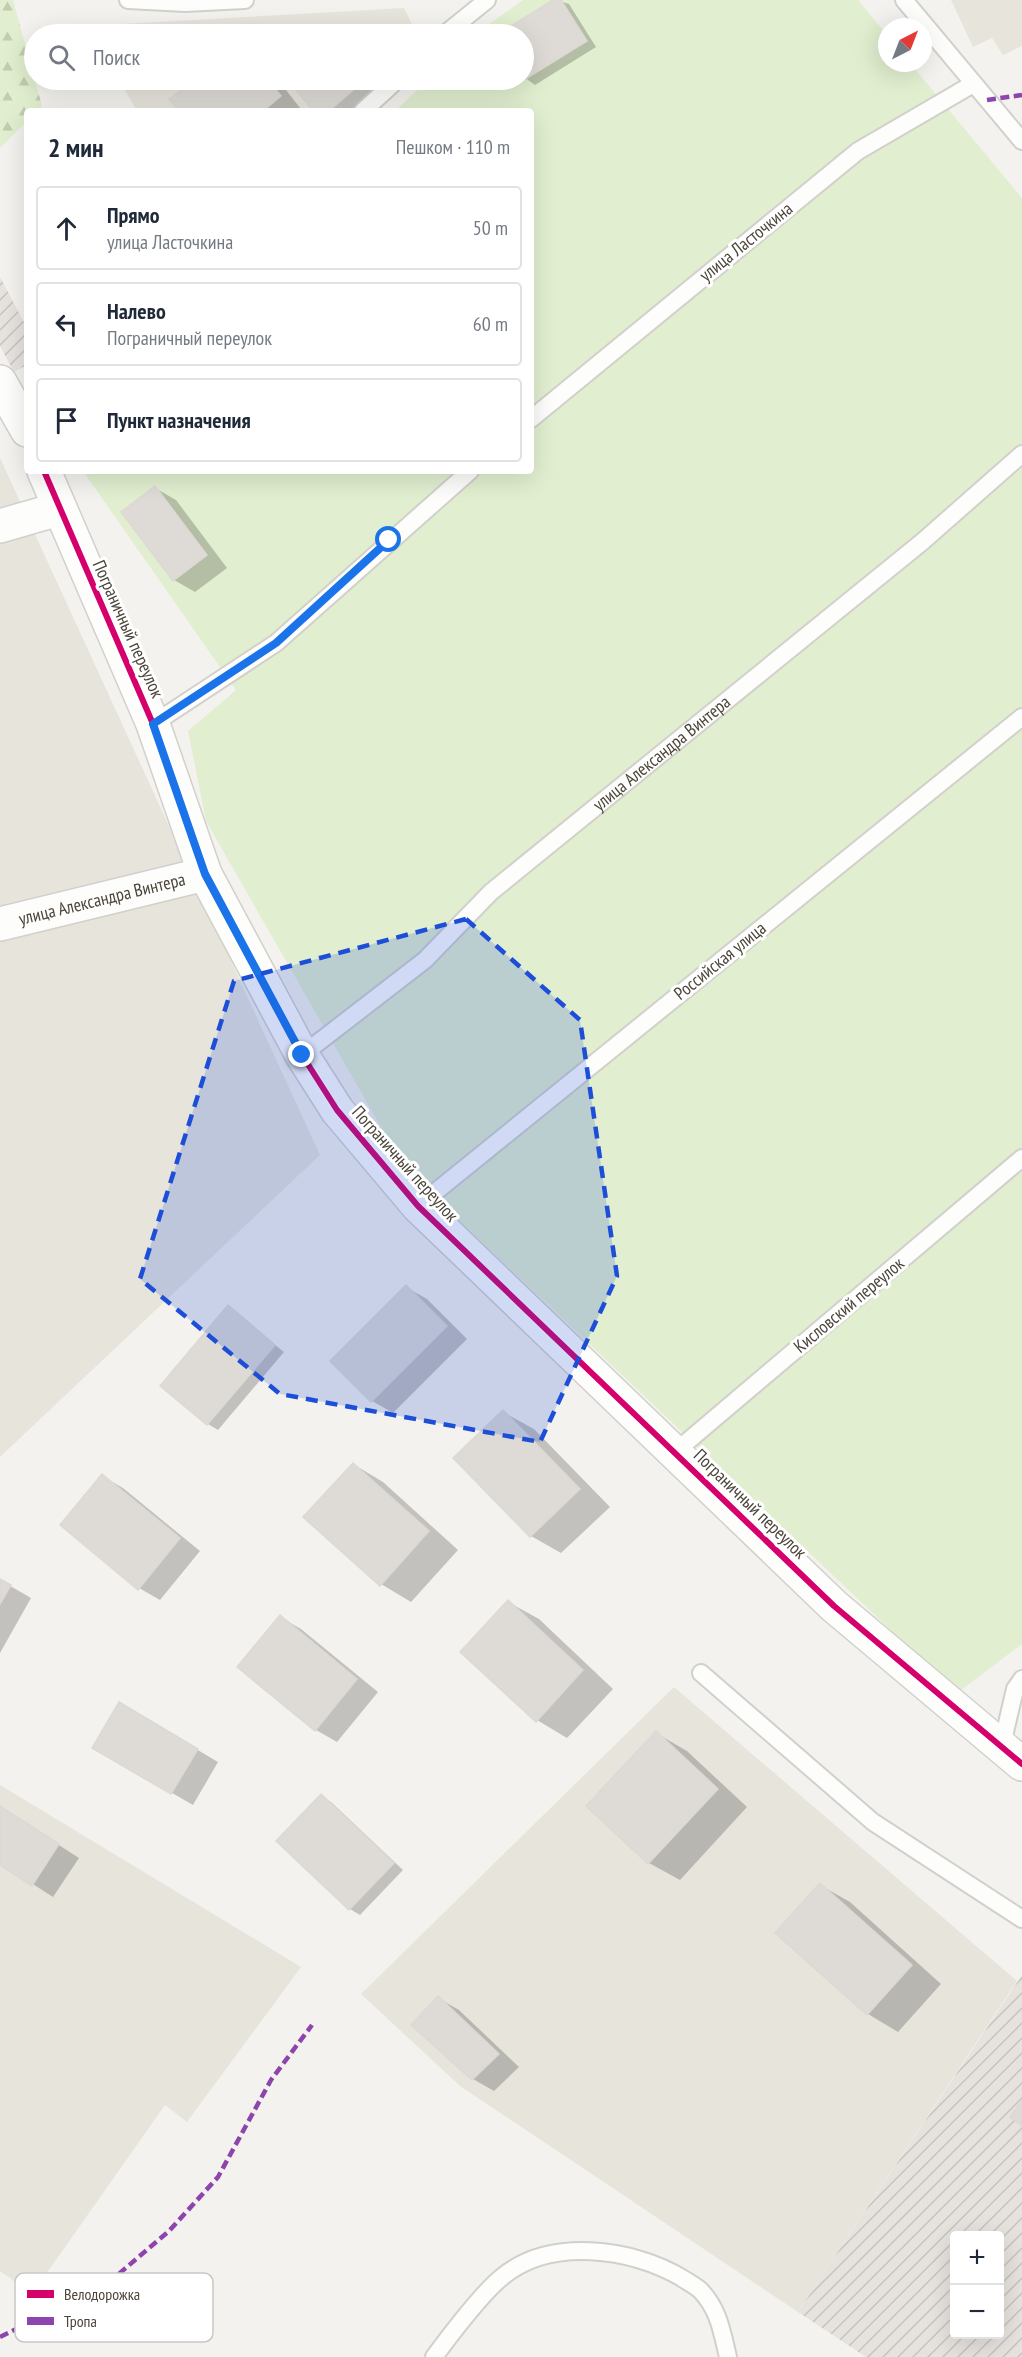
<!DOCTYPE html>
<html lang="ru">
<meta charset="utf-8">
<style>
body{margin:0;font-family:"PT Sans Narrow",sans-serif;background:#f6f6f7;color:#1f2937}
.controls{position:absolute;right:18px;bottom:18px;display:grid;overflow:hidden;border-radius:6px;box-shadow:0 6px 24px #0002}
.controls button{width:54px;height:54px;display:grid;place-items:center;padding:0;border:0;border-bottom:2px solid #e0e1e3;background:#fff;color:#1f2937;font:30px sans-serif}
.compass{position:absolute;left:878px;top:18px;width:54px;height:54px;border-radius:50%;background:#fff;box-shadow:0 6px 24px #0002;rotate:42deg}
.stop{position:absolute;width:18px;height:18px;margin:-14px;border:4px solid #1a73e8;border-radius:50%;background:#fff}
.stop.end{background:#1a73e8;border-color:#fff;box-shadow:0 2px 6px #0008}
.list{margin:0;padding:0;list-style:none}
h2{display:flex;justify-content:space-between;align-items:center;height:78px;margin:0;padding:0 24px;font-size:26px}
h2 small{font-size:20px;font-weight:400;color:#747a83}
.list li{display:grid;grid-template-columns:39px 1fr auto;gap:18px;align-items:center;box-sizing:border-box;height:84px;margin:0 12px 12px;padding:0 12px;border:2px solid #e0e1e3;border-radius:6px}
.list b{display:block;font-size:22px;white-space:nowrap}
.list p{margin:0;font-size:20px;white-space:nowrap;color:#747a83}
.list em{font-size:20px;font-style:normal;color:#747a83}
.icon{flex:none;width:33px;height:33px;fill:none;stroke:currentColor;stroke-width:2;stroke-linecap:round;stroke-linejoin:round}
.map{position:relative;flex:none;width:1022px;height:2357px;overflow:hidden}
.search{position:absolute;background:#fff;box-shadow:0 6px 24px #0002;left:24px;top:24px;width:510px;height:66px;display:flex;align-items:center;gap:15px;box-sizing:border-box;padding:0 21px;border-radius:33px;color:#747a83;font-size:22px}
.panel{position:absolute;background:#fff;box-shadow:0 6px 24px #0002;left:24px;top:108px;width:510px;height:366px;border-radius:6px}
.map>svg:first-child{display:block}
</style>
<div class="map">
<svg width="1022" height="2357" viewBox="0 0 1022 2357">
<defs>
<pattern id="industrial-furrows" width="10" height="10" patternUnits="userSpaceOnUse" patternTransform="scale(1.5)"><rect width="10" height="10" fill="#e6e2de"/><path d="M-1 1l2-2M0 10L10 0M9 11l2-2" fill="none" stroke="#c7c3bf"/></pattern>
<pattern id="forest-firs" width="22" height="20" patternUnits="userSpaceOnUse" patternTransform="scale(1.5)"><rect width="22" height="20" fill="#e1eecf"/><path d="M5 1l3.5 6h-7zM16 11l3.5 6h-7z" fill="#c3cdb2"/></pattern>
</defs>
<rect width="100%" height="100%" fill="#f4f2ee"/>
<path fill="#e7e4dc" d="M951,0H1022V46L1003,55L992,38L973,47Z
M404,8L417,34H92L87,26Z
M119,80H365L329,111H137Z
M0,458L320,1155L0,1457Z
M674,1687L1017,1981L798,2312L460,2086L361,1994Z
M0,1785L301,1967L187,2122L165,2105L32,2294L0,2271Z"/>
<path fill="url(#industrial-furrows)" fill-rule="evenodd" d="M0,277L27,328V365L14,372L0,346Z
M1022,1975V2357H866L798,2312ZM954,2236H1000V2334H954Z"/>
<path fill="url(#forest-firs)" d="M0,0H13L42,106L37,111H27V121L0,148Z"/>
<path fill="#e1eecf" d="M523,0H858L887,35V63H910L1022,198V1644L957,1693L405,1169L206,821L188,731L236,690L83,471H531V111H395L428,80H524V34H475Z"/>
<path fill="#0003" d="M556,0L569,4L596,47L535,85L524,77V34H501Z
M196,80H278L301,109L298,111H181L171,99Z
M301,80H367L380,97L364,111H315L294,85Z
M155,488L176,500L227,568L195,592L174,580Z
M406,1287L427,1299L467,1339L393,1413L372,1401Z
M228,1307L284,1352L218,1430L208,1424Z
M503,1412L534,1429L610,1507L561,1553L531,1536Z
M353,1464L383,1482L458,1550L411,1602L381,1584Z
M102,1476L123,1488L200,1551L160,1600L139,1588Z
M0,1580L31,1598L0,1653Z
M508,1602L539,1619L613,1689L567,1738L537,1720Z
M280,1617L301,1629L378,1692L337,1742L316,1730Z
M120,1704L218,1762L193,1805L94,1748Z
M656,1733L687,1751L747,1807L680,1880L649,1863L588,1806Z
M321,1796L331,1802L403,1870L360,1915L350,1909Z
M0,1807L79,1858L53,1897L0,1863Z
M820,1885L850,1902L941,1984L898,2032L868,2014L777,1933Z
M438,1998L459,2010L519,2067L494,2091L473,2079Z"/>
<path fill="#dedbd6" stroke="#dcd9d4" stroke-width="1.5" d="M553,0H561L587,41L524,80V34H498Z
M194,80H268L281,96L263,111H179L169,99Z
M299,80H356L360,84L329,111H313L292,85Z
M155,486L207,555L173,581L121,512Z
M406,1285L447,1326L371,1402L330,1361Z
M228,1305L275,1345L207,1425L160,1386Z
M503,1410L580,1489L530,1537L453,1458Z
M353,1463L429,1531L380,1586L303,1517Z
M102,1474L180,1538L138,1590L60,1525Z
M0,1579L11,1585L0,1604Z
M508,1600L583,1670L536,1722L460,1652Z
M280,1615L357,1679L315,1731L237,1667Z
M119,1702L198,1749L171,1794L92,1748Z
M656,1731L718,1789L648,1864L586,1806Z
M321,1794L394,1863L349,1910L276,1841Z
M0,1806L59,1844L32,1886L0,1865Z
M820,1883L912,1965L867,2015L775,1933Z
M438,1996L499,2054L472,2080L411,2025Z
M1022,2101V2126L1010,2117Z"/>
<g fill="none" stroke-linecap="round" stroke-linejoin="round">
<defs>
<g id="service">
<path d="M128,0L185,3L245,0"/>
<path d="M904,0L1022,141"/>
<path d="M445,34L487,0"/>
<path d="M363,111L397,80"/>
<path d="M531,419L858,151L973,84"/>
<path d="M153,724L276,643L470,471"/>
<path id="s1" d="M302,1055L425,960L491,892L922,542L1022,454"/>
<path d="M418,1206L1022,717"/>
<path d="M675,1452L1022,1158"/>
<path d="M701,1673L873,1822L1022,1919"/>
<path d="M1001,1749L1015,1689L1022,1679"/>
<path d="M434,2357C451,2334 480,2295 502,2277C550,2237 632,2248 682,2278C688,2282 696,2286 701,2291C719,2310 722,2332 728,2357"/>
</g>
<g id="minor">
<path d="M0,382L27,430"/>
<path d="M44,471L153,724L205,874L302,1055L337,1110L418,1206L834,1606L1022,1764"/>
<path d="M0,526L59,509"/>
<path id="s2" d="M0,924L205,874"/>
</g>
</defs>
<use href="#service" stroke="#d2d0cb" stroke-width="20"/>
<use href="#minor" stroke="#d2d0cb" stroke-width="36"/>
<use href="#service" stroke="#fdfdfc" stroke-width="16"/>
<use href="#minor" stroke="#fdfdfc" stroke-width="33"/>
<path stroke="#8e44ad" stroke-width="4.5" stroke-dasharray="9 4.5" stroke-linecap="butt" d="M987,100L1022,95
M0,2337L107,2284L169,2231L218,2177L271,2080L312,2025"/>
<defs>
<path id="cycleway" d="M44,471L153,724L205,874L302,1055L337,1110L418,1206L834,1606L1022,1764"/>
</defs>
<use href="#cycleway" stroke="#fff" stroke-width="10"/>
<use href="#cycleway" stroke="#d6006c" stroke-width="6"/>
</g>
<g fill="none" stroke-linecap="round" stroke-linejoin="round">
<path stroke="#1a73e8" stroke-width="8" d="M302,1055L205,874L153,724L276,643L389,540"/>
</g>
<path fill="#1d4ed8" fill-opacity="0.2" stroke="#1d4ed8" stroke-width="4.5" stroke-dasharray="12 8" stroke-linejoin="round" d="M466,919L580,1020L617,1276L540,1442L280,1394L140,1279L234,981Z"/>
<g text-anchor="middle" stroke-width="6" stroke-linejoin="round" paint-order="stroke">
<g font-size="18" fill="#4b4439" stroke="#fff">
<text transform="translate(746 242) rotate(-39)" y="6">улица Ласточкина</text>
<text transform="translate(128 629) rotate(66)" y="6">Пограничный переулок</text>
<text dy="6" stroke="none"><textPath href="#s1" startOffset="470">улица Александра Винтера</textPath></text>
<text dy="6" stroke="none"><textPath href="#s2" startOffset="105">улица Александра Винтера</textPath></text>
<text transform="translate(720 961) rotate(-39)" y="6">Российская улица</text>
<text transform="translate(405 1164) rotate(48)" y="6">Пограничный переулок</text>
<text transform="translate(849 1305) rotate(-40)" y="6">Кисловский переулок</text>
<text transform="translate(750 1504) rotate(44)" y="6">Пограничный переулок</text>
</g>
</g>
<rect x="15" y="2273" width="198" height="69" rx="9" fill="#fff" stroke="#c9c7c4" stroke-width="1.5"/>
<rect x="27" y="2290" width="27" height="8" fill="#d6006c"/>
<rect x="27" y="2317" width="27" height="8" fill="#8e44ad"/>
<g font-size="16" fill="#4b4439">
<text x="64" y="2300">Велодорожка</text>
<text x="64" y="2327">Тропа</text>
</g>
</svg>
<div class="controls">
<button>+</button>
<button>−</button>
</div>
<svg class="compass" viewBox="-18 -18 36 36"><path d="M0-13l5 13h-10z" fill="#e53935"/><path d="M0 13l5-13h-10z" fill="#747a83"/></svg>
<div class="stop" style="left:389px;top:540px"></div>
<div class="stop end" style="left:302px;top:1055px"></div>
<div class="search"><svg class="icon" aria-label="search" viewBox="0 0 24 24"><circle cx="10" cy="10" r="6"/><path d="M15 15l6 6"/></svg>Поиск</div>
<section class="panel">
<h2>2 мин<small>Пешком · 110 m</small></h2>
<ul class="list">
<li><svg class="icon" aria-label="ahead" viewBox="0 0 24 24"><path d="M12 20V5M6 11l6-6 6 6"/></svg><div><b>Прямо</b><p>улица Ласточкина</p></div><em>50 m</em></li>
<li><svg class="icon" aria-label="left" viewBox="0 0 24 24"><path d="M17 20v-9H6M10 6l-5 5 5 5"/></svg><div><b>Налево</b><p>Пограничный переулок</p></div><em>60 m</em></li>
<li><svg class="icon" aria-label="arrive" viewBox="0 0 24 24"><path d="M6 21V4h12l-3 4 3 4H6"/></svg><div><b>Пункт назначения</b></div></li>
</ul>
</section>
</div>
